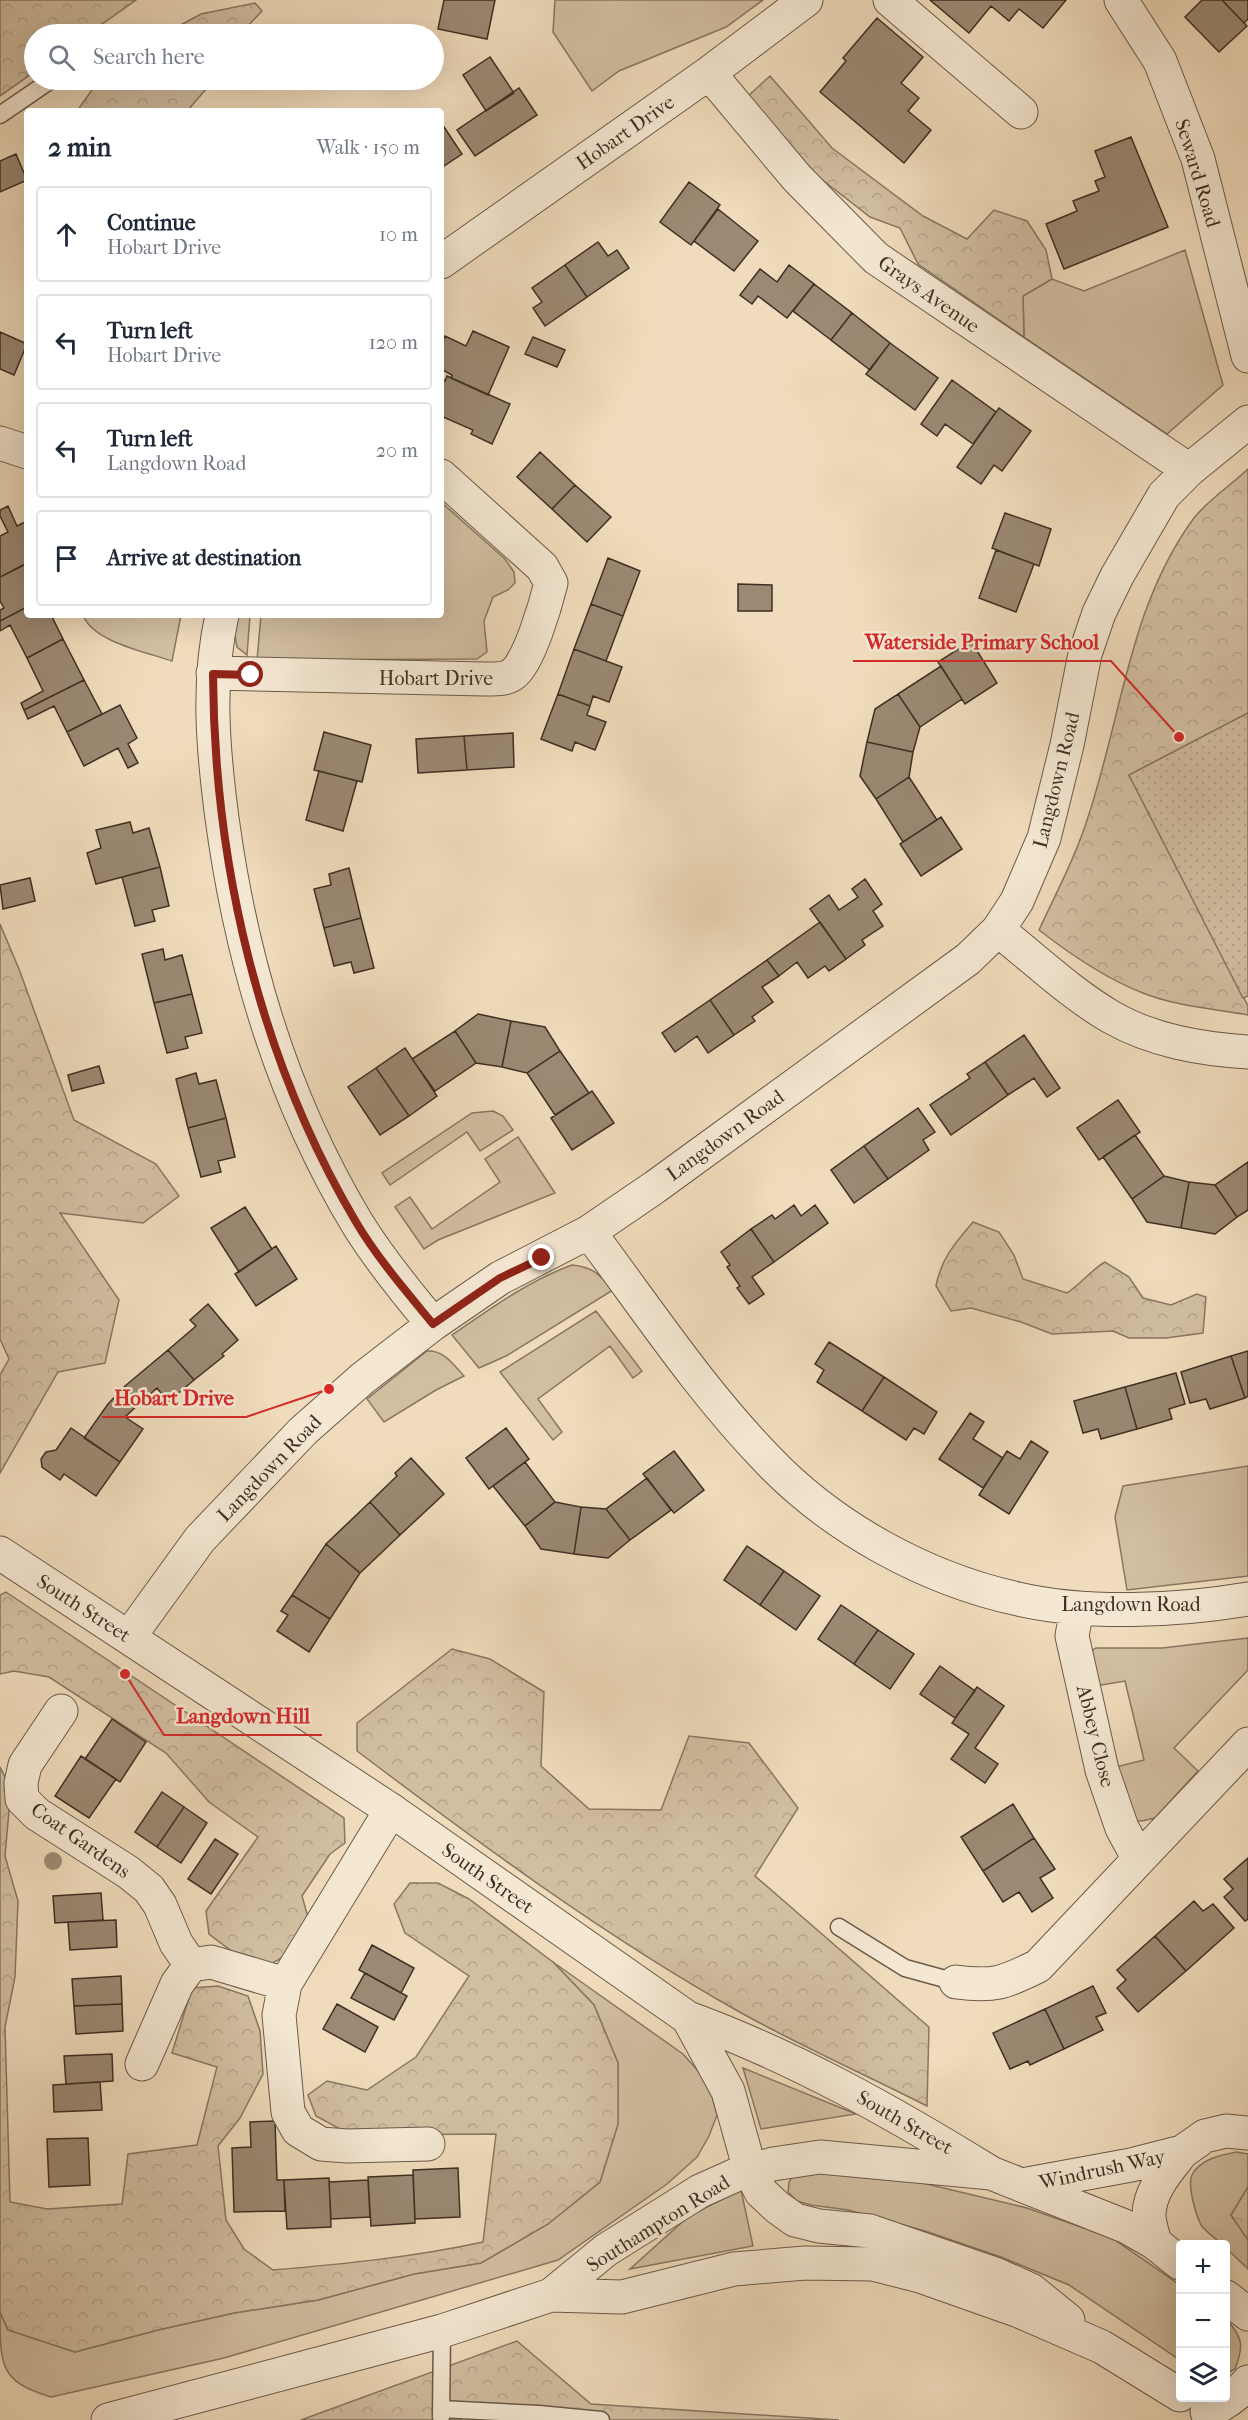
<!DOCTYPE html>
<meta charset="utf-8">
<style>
body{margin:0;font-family:"IM FELL French Canon",serif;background:#f2f2f3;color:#1f2937}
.controls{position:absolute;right:18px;bottom:18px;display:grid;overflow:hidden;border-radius:6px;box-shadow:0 6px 24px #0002}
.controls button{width:54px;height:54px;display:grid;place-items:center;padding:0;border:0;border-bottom:2px solid #e0e1e3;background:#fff;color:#1f2937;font:30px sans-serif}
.stop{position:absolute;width:18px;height:18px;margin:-14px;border:4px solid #8f2418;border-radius:50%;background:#fff}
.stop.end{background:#8f2418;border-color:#fff;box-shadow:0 2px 6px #0008}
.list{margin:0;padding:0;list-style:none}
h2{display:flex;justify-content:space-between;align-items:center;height:78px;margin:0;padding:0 24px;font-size:26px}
h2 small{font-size:20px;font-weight:400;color:#747a83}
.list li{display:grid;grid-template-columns:39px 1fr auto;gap:18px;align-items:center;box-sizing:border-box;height:96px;margin:0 12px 12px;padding:0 12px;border:2px solid #e0e1e3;border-radius:6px}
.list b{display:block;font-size:22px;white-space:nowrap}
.list p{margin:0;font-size:20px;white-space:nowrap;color:#747a83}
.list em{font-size:20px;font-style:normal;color:#747a83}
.icon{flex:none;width:33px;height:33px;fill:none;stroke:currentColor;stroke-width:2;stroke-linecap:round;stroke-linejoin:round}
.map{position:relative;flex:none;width:1248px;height:2420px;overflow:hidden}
.search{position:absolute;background:#fff;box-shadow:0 6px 24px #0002;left:24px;top:24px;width:420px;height:66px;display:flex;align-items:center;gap:15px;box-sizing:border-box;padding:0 21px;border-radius:33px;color:#747a83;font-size:22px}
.panel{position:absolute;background:#fff;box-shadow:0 6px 24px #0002;left:24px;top:108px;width:420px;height:510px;border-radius:6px}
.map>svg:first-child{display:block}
</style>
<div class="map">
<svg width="1248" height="2420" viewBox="0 0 1248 2420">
<defs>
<pattern id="forest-crowns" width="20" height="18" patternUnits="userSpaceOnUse" patternTransform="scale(1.5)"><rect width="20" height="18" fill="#d2bfa2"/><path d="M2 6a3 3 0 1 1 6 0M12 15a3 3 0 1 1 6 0" fill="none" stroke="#b5a48b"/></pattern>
<pattern id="park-dots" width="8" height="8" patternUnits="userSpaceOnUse" patternTransform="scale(1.5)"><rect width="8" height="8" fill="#d2bfa2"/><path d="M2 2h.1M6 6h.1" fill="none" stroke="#b5a48b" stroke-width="1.8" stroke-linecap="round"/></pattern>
</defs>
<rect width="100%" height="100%" fill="#f0dcbc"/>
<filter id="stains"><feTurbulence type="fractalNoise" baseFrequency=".00333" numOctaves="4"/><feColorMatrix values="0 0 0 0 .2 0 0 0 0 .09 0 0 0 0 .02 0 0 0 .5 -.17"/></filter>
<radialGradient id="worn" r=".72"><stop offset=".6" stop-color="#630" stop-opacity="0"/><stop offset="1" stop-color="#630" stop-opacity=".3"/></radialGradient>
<path fill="#d2bfa2" stroke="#887763" stroke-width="1.5" d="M555,0H763L726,27L619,71L592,91L553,32Z
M1185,250L1223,385L1167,434L1024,337L1023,296L1052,279L1084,291Z
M441,502L505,559L514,572L515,583L508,590L493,597L484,621L487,652L477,659L257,660L261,615H441Z
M83,615H181L172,661C146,652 93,642 83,615Z
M236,615H250L247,655L237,647L233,625Z
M493,1111L503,1116L513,1130L480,1151L467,1132L390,1185L382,1173L472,1113Z
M518,1137L555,1193L438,1240L424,1249L395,1207L410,1197L432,1229L500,1182L485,1159Z
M572,1265C593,1267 599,1274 613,1290L506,1356L479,1368L452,1335C490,1309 528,1281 572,1265Z
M596,1311L642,1371L633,1378L610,1346L538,1399L562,1432L553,1440L500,1372Z
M427,1351C444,1350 453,1364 464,1376L436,1390L384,1422L367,1399Z
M1248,1466V1576L1127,1590L1115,1517L1123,1486Z
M1248,1638V1670L1174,1748L1198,1771L1155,1818L1142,1821L1131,1820L1108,1769L1144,1760L1125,1681L1089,1687L1090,1652L1096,1648H1162Z
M553,1962L683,2054L699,2072L712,2096L717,2115L709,2136L697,2157L667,2184L558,2260L224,2358L51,2397C0,2382 0,2366 0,2312L8,2330L75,2352L158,2330L234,2313L318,2300L414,2274L481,2263L548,2224L600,2182L618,2124V2063L594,2005Z
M743,2068L856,2114L761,2129Z
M1236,2152L1248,2154V2187L1231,2215L1248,2240V2269L1226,2248V2244H1222C1216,2239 1206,2232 1201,2225C1196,2215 1187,2185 1192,2175C1200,2159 1221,2155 1236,2152Z
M795,2173L885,2174L1027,2208L1112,2238L1180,2285V2360L1069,2285L1001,2257L925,2231L848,2210L811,2205L797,2201L788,2192L789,2182Z
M741,2190L753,2246L630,2269L689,2216Z
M1226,2319C1243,2337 1244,2346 1235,2369L1226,2374Z"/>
<path fill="url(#forest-crowns)" stroke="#887763" stroke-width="1.5" d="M0,0H136L88,34H34V72L0,96Z
M255,3L262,11L240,34H164L201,14Z
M770,76L832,148L923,216L967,239L994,210L1027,221L1046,250L1052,279L1023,296L1024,337L918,264L900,228L870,217L797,160L746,98Z
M99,80H214L187,111H77Z
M1248,469V713L1129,775L1248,1006V1015C1214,1009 1175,1006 1143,993C1106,979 1070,954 1039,930C1056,893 1076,856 1088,817C1122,716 1129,606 1194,518C1208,500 1231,485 1248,469Z
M0,924L19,969L74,1120L156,1164L179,1196L143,1223L60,1213L119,1300L105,1363L58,1372L0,1473V1375L9,1359L0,1339Z
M973,1222L999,1232L1014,1255L1023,1279L1067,1293C1081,1284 1091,1270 1105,1262L1129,1277L1143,1298L1171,1305L1197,1294L1206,1297L1203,1333L1166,1338H1129L1113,1331L1052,1334L1021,1322L971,1308L951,1311L936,1286C941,1259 955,1243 973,1222Z
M6,1592L344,1818L345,1843L330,1854L302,1896L309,1921L288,1954L271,1964L234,1953L209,1934L206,1911L258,1837L209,1802L166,1753L49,1677L14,1671L0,1674V1595Z
M452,1649L490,1659L544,1692L541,1766L589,1809L661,1810L689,1736L749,1743L798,1808L755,1876L929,2027L927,2106C864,2074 798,2045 736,2010C603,1935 479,1843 357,1751V1723Z
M0,1767L11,1789L5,1856L18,1901L15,1977L5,2027L10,2202L47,2209L122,2204L128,2154L197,2145L217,2067L172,2053L192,1988L218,1986L248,1996L260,2031L263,2074L240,2118L218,2146L226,2220L244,2249L273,2270C344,2264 414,2257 483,2242L496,2134L351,2135L316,2116L308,2095L327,2081L367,2090L416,2057L469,1976L405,1933L394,1904L410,1883H438L469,1899L553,1962L594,2005L618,2063V2124L600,2182L548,2224L481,2263L414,2274L318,2300L234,2313L158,2330L75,2352L8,2330L0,2312Z
M1248,2187V2240L1231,2215Z
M517,2341L591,2404L839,2420H525L502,2405L459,2420H301Z"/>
<path fill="url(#park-dots)" stroke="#887763" stroke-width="1.5" d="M1248,713V996L1243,998L1129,775Z"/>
<path fill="#9b8973" stroke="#3e2f24" stroke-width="1.5" d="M444,0H495L487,39L438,29Z
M930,0H1066L1043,28L1019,9L1009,21L991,6L969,33Z
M1202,0H1222L1247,26L1219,52L1185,17Z
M1222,0H1248V19L1244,23Z
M877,18L923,57L901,83L919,98L908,111L931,130L904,163L820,92L846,61L843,58Z
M490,57L514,93L486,111L463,75Z
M519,88L537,115L475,156L457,130Z
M444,127L462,154L444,166L441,161V128Z
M1131,137L1168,227L1064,269L1046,224L1077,211L1073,201L1099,191L1095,181L1105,177L1095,151Z
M16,154L27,180L0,192V161Z
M689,182L720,205L691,245L660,222Z
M718,209L758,241L734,271L694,241Z
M598,242L608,256L617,250L629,268L587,297L565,265Z
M565,265L587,297L545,326L533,308L542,302L532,288Z
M789,265L814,284L787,318L758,296L752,304L740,295L760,269L777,282Z
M814,284L852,313L831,340L793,311Z
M852,313L890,343L870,370L831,340Z
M473,331L509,347L488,395L451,378L452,375L441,369V346L445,336L466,346Z
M0,332L27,344L14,375L0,369Z
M533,337L565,350L557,367L525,354Z
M890,343L938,378L915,410L866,374Z
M447,376L510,404L492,444L471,434L473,430L441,416V379L445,381Z
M952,380L996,412L973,444L945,424L937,436L921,424Z
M999,408L1031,431L1002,471L994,465L981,484L957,467Z
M540,452L575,485L552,509L517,477Z
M575,485L611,517L587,542L552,509Z
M8,506L17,526L27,521V563L0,577V536L8,532L0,516V510Z
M1005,513L1051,529L1039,566L992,548Z
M996,550L1034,564L1016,612L979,598Z
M608,558L640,571L623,616L591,604Z
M26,564L27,607L0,621V610L4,608L0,601V577Z
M738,584L772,585V611H738Z
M591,604L623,616L606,661L574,649Z
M27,607V615H51L63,639L27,658L10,625L0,631V621Z
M63,639L84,680L24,710L21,703L43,691L27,658Z
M971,641L997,683L965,704L938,662Z
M574,649L622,667L609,702L593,696L590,706L558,694Z
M941,666L962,699L920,727L898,694Z
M84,680L102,714L67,732L54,706L28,719L24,710Z
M558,694L590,706L587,715L606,722L595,750L575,742L572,751L541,739Z
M898,694L920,727L913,752L867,742L875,709Z
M120,705L137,738L128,744L138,763L128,768L118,748L84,766L67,732Z
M324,732L371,745L362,782L314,770Z
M513,733L514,767L467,770L464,736Z
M464,736L467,770L418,773L416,739Z
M867,742L913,752L909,777L876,799L860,776Z
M319,771L357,781L343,831L306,820Z
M909,777L937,820L903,842L876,799Z
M941,817L962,849L921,876L900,844Z
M130,822L133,833L149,828L160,867L96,884L87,853L101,848L96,830Z
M160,867L169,906L152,910L155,921L135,926L122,877Z
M349,868L361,918L324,928L314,889L331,885L329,874Z
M30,878L35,901L3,909L0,885Z
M865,879L882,904L873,911L883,926L862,940L865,945L846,959L810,909L829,895L839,910L858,897L852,889Z
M361,918L374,968L354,973L351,962L334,966L324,928Z
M820,922L846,959L829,971L825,966L808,978L797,962L779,976L767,960Z
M163,949L165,960L182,955L192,994L154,1003L142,954Z
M767,960L779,976L762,987L773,1002L752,1017L755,1021L734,1035L710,1000Z
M192,994L202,1033L185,1037L188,1048L167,1053L154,1003Z
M710,1000L734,1035L708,1053L697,1036L675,1052L662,1033Z
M478,1014L511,1021L502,1067L476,1063L455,1031Z
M511,1021L545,1027L560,1051L527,1073L502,1067Z
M455,1031L476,1063L435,1091L412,1059Z
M1024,1035L1060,1088L1047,1097L1034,1078L1008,1095L985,1062Z
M405,1048L437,1096L409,1116L376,1068Z
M560,1051L589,1093L555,1115L527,1073Z
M985,1062L1008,1095L951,1135L930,1105L970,1078L967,1074Z
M99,1066L104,1083L72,1091L68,1075Z
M376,1068L409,1116L380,1135L348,1087Z
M196,1073L199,1084L216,1080L226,1118L188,1128L176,1079Z
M592,1091L614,1123L572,1150L551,1118Z
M1118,1100L1140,1132L1099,1160L1077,1128Z
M918,1108L935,1132L923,1140L929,1150L888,1179L864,1146Z
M226,1118L235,1157L218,1161L221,1172L201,1177L188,1128Z
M1135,1135L1164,1176L1132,1199L1103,1157Z
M864,1146L888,1179L854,1203L831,1170Z
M1248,1162V1210L1237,1217L1215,1185Z
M1164,1176L1189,1182L1181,1228L1147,1222L1132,1199Z
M1189,1182L1215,1185L1237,1217L1215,1234L1181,1228Z
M794,1205L801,1216L815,1205L828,1223L774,1262L751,1229L772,1215L775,1219Z
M245,1207L272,1249L239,1272L211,1228Z
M751,1229L774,1262L752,1277L764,1294L749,1304L737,1288L740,1286L727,1267L730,1265L721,1252Z
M276,1246L297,1279L256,1306L235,1274Z
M208,1304L238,1340L222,1354L224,1356L194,1380L168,1350L196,1326L190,1320Z
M829,1342L884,1377L862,1411L817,1382L824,1370L815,1364Z
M168,1350L194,1380L168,1402L157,1388L140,1403L125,1386Z
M1248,1351V1396L1245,1398L1231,1356Z
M1231,1356L1245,1398L1210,1409L1206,1399L1190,1403L1181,1372Z
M1176,1373L1185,1404L1169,1409L1172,1419L1137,1429L1125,1387Z
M884,1377L937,1412L924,1434L914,1428L906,1440L862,1411Z
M125,1386L140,1403L125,1417L143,1429L120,1462L84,1438L108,1404Z
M1125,1387L1137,1429L1101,1439L1098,1429L1083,1433L1074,1401Z
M970,1413L984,1422L973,1439L1003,1458L983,1488L939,1459Z
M71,1428L120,1462L96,1496L64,1474L60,1480L42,1467L41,1459L46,1452L56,1450Z
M506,1428L529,1459L489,1489L466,1458Z
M1031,1441L1048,1452L1009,1514L979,1495L1007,1451L1020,1459Z
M674,1451L704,1490L674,1513L643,1474Z
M411,1458L444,1494L400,1535L370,1502L397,1476L395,1473Z
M525,1462L555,1502L525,1526L493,1486Z
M647,1478L671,1510L630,1540L606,1509Z
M370,1502L400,1535L360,1573L326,1544Z
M555,1502L581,1507L574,1554L541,1549L525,1526Z
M581,1507L606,1509L630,1540L608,1558L574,1554Z
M326,1544L360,1573L330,1619L292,1595Z
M747,1546L784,1571L760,1605L724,1580Z
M784,1571L820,1596L796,1630L760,1605Z
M292,1595L330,1619L309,1652L277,1631L288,1615L281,1611Z
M841,1605L878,1630L854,1664L818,1639Z
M878,1630L914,1654L890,1689L854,1664Z
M940,1666L975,1691L955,1718L920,1694Z
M977,1687L1004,1706L975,1748L998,1764L985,1783L951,1759L969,1734L952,1723Z
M112,1719L146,1742L120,1782L85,1759Z
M81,1756L116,1779L89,1818L55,1796Z
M162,1792L184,1807L157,1847L135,1832Z
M1013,1804L1034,1838L983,1871L961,1837Z
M184,1807L207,1823L181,1863L157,1847Z
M1034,1838L1055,1869L1040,1878L1053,1898L1032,1912L1019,1892L1003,1902L983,1871Z
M215,1839L238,1854L211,1894L188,1879Z
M1248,1858V1919L1245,1921L1224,1897L1233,1889L1224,1879Z
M101,1893L103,1920L55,1923L53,1896Z
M1194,1901L1203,1911L1213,1904L1234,1928L1186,1971L1155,1936Z
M116,1920L117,1947L70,1950L68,1922Z
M1155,1936L1186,1971L1138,2012L1117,1988L1126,1980L1117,1970Z
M372,1945L414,1968L401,1993L359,1970Z
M365,1973L407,1996L394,2020L351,1998Z
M121,1976L122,2004L74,2006L72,1979Z
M1093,1986L1106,2013L1096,2017L1103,2030L1064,2049L1045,2009Z
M122,2004L123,2031L76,2034L74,2006Z
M337,2004L378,2027L365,2052L323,2029Z
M1045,2009L1064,2049L1030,2065L1028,2061L1010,2069L993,2033Z
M112,2054L113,2081L66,2084L64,2056Z
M100,2082L102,2110L54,2112L53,2085Z
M275,2121L277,2180H284L285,2211L234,2212L232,2148L251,2147L250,2122Z
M88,2138L90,2185L49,2187L47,2139Z
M458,2168L460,2217L415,2219L413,2170Z
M413,2175L415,2223L371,2226L368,2177Z
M329,2178L331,2227L287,2229L284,2180Z
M368,2180L370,2217L331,2219L329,2182Z"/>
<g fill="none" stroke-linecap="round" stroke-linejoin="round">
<defs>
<path id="service" d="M0,115L51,80
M839,1927L905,1968L956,1982
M441,2409L539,2414L601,2420
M441,2417L442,2331"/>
<path id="minor" d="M890,0L1021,112
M1121,0L1160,61L1198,159L1248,356
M709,73L797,178L876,258L1189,470
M441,262L709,73L806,0
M0,443L27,452
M222,615C207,682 213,750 222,818C241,959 283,1100 357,1223C379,1259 406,1292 433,1324
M213,673L485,679C494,679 505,680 513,674C529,663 546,603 551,583L542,567L441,476
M998,930C1036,960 1070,993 1111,1017C1153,1041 1201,1049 1248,1052
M589,1232C647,1309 700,1390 768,1460C833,1528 926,1579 1018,1599C1088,1615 1177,1611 1248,1599
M1077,1608L1072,1636L1102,1770L1122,1828L1139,1859
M129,1637L200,1539L303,1431L363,1378L433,1324L500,1278L589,1232L655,1187L968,959L998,930L1017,901L1044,838L1067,745L1085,654L1099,613L1117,576L1164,495L1189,470L1248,422
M61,1711L25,1765L21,1783L22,1799L37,1814L128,1872L149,1889L160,1905L176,1943L191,1965
M391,1810L285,1984L279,2015L288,2112L298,2130L321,2144L347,2146L428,2144
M956,1982C994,1987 1004,1983 1038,1966L1248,1744
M142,2064L177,1984L191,1965L211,1962L285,1984
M1022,2185L1131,2165L1182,2152L1205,2136L1226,2131L1248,2133
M1155,2243C1153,2234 1149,2224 1149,2215C1149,2191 1168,2170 1182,2152"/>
<path id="tertiary" d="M0,1553L391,1810L688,2018C795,2057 894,2113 991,2173
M688,2018L728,2091L750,2170L761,2192L777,2207L795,2220L819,2226L870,2231L995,2274L1031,2290L1068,2320
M551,2295L606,2250L700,2191L738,2174L773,2164L820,2157L991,2173L1127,2227L1155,2243L1180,2263
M1226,2297L1248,2314
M1207,2412C1223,2405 1237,2396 1248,2382
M108,2420L442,2331L551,2295L622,2297L734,2269L805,2263L873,2264L920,2276L1019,2311L1102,2347L1180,2395"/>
</defs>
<use href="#service" stroke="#6a5a4a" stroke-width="19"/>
<use href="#minor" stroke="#6a5a4a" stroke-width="35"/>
<use href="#tertiary" stroke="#6a5a4a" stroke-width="35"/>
<use href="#service" stroke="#f5e8d3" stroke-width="16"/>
<use href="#minor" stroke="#f5e8d3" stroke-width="33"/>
<use href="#tertiary" stroke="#f5e8d3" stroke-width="33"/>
</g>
<circle fill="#9f8d76" cx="53" cy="1861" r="9"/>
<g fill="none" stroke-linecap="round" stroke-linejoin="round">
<path stroke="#8f2418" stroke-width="8" d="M251,675L213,674C214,864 259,1058 356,1222C378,1259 406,1291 433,1324L500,1278L542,1258"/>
</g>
<g text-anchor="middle" stroke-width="5" stroke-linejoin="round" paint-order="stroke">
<g font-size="20" fill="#3e2f24" stroke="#f5e8d3">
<text transform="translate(625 132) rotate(-35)" y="7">Hobart Drive</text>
<text transform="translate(1198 173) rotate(73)" y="7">Seward Road</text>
<text transform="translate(929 294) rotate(35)" y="7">Grays Avenue</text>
<text x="436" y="685">Hobart Drive</text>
<text transform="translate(1056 780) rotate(-76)" y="7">Langdown Road</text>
<text transform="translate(725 1135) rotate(-36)" y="7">Langdown Road</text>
<text transform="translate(269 1468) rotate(-46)" y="7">Langdown Road</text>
<text x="1131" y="1611">Langdown Road</text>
<text transform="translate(84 1608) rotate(33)" y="7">South Street</text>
<text transform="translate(1096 1736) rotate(76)" y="7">Abbey Close</text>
<text transform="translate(81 1840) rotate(35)" y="7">Coat Gardens</text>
<text transform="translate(488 1878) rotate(35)" y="7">South Street</text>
<text transform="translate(905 2122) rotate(30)" y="7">South Street</text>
<text transform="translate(1102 2169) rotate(-12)" y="7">Windrush Way</text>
<text transform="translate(658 2223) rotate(-32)" y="7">Southampton Road</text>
</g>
</g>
<path fill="none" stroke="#d62828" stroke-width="2" d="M1179 737L1111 661H853M329 1389L246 1417H102M125 1674L164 1735H322"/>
<g fill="#d62828" stroke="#f5e8d3" stroke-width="2">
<circle cx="1179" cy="737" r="6"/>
<circle cx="329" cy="1389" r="6"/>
<circle cx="125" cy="1674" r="6"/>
</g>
<g font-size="21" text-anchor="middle" font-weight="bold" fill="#d62828" stroke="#f5e8d3" stroke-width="5" stroke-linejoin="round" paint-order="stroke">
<text x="982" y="649">Waterside Primary School</text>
<text x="174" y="1405">Hobart Drive</text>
<text x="243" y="1723">Langdown Hill</text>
</g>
<rect width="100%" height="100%" filter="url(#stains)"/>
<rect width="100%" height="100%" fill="url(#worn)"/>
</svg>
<div class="controls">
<button>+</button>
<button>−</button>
<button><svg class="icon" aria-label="layers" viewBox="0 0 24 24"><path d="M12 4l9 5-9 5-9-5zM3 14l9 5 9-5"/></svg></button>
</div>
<div class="stop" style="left:251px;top:675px"></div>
<div class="stop end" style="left:542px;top:1258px"></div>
<div class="search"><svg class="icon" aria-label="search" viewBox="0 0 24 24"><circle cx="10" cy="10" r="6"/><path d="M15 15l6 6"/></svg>Search here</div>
<section class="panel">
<h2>2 min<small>Walk · 150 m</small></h2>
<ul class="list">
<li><svg class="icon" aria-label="ahead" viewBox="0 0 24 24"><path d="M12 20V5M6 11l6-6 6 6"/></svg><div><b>Continue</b><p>Hobart Drive</p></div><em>10 m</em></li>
<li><svg class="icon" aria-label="left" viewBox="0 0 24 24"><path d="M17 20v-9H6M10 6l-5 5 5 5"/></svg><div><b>Turn left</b><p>Hobart Drive</p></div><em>120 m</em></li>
<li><svg class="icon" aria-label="left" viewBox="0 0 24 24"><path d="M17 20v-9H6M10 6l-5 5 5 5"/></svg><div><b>Turn left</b><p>Langdown Road</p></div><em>20 m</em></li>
<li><svg class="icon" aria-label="arrive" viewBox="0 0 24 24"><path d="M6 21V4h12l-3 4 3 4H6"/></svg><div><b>Arrive at destination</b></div></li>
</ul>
</section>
</div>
